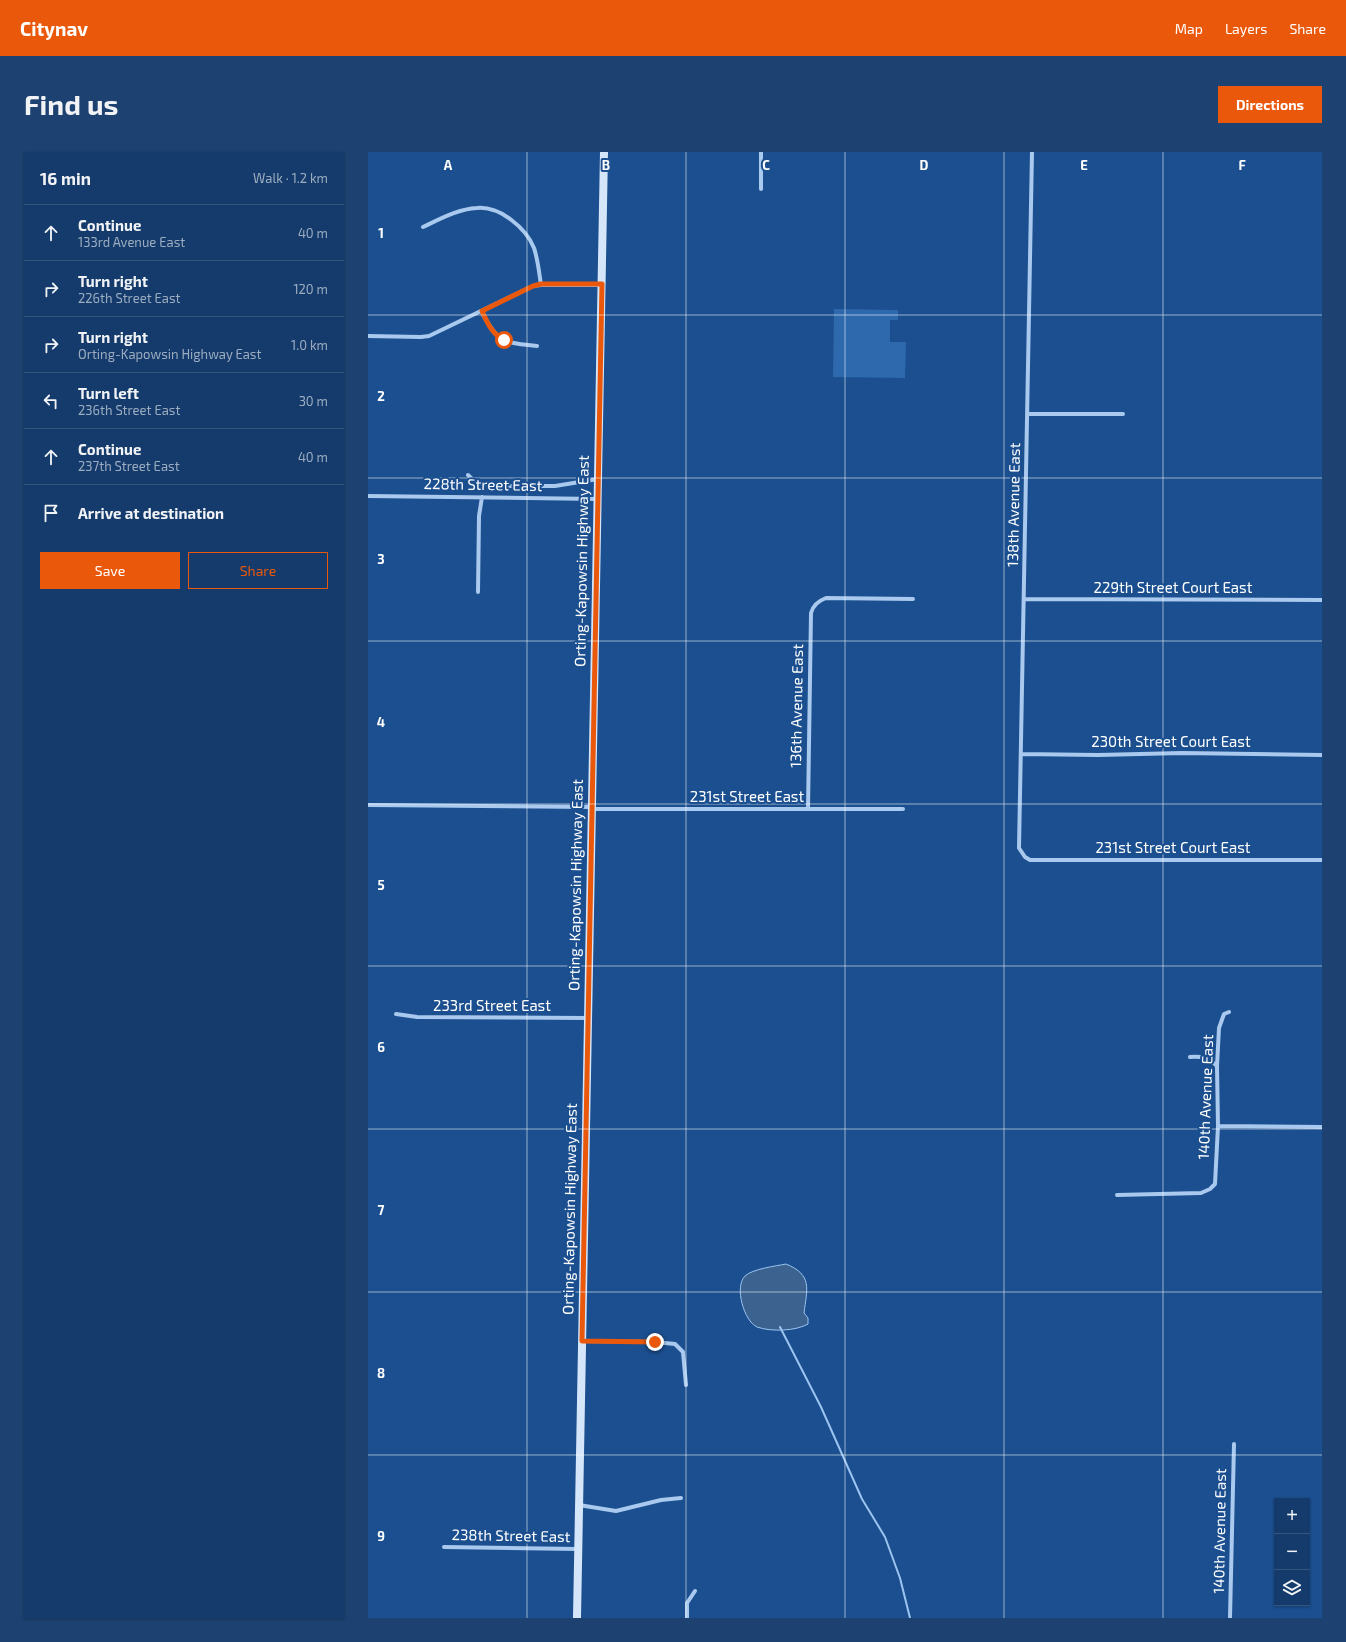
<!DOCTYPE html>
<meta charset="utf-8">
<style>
body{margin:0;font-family:"Exo 2",sans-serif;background:#1d4271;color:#f1f3f6}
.controls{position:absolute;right:12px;bottom:12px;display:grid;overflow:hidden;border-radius:0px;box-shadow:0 1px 3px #0004}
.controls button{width:36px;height:36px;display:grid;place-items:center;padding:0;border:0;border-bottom:1px solid #33557e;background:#143b6b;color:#f1f3f6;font:20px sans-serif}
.stop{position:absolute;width:12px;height:12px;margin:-9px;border:3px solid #ea580c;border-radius:50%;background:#fff}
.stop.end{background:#ea580c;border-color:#fff;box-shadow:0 1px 4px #0008}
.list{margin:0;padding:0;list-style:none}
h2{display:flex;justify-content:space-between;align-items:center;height:52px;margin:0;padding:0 16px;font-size:17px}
h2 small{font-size:13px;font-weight:400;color:#9dadc1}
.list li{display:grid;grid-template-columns:26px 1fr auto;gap:12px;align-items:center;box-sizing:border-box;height:56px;padding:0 16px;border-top:1px solid #33557e}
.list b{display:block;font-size:15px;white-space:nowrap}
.list p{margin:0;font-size:13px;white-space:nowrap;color:#9dadc1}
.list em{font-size:13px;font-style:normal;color:#9dadc1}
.actions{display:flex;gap:8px;padding:12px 16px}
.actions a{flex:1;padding:9px 0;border:1px solid #ea580c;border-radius:0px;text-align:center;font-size:14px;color:#ea580c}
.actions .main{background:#ea580c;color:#fff}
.icon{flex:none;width:22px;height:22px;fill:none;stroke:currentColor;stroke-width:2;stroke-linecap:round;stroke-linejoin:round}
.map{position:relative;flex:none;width:954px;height:1466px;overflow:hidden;border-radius:0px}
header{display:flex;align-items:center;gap:24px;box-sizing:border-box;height:56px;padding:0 20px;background:#ea580c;color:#fff}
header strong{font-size:19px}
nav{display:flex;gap:22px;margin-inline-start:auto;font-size:14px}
.intro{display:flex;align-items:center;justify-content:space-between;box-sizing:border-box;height:96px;padding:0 24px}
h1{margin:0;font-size:28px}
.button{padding:10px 18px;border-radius:0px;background:#ea580c;color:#fff;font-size:14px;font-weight:700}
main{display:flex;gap:24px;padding:0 24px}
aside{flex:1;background:#143b6b;border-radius:0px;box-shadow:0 1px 3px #0004}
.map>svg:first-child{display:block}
</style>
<header>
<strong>Citynav</strong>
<nav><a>Map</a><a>Layers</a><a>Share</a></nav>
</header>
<div class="intro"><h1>Find us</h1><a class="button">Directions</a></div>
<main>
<aside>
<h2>16 min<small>Walk · 1.2 km</small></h2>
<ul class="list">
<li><svg class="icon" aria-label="ahead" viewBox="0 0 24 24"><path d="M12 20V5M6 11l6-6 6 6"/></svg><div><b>Continue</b><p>133rd Avenue East</p></div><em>40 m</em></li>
<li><svg class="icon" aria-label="right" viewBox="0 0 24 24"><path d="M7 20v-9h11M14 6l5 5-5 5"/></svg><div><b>Turn right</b><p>226th Street East</p></div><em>120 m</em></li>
<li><svg class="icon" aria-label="right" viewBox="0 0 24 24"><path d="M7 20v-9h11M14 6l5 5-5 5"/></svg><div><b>Turn right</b><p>Orting-Kapowsin Highway East</p></div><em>1.0 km</em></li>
<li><svg class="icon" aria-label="left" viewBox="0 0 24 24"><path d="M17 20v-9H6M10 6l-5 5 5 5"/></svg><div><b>Turn left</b><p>236th Street East</p></div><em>30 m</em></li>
<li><svg class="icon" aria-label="ahead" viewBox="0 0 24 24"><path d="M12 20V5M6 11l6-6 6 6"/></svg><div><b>Continue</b><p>237th Street East</p></div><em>40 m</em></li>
<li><svg class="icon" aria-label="arrive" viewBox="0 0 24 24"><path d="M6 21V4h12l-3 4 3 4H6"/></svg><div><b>Arrive at destination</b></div></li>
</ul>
<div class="actions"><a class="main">Save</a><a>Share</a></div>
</aside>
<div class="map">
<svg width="954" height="1466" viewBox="0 0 954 1466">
<rect width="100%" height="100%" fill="#1b4f8f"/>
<path fill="#2e69ad" d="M466,157L530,158V168H522V190H538L537,226L465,225Z"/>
<path fill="#3c6290" stroke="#9cc4f0" d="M418,1112C445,1123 439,1137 436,1161L440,1166V1172C428,1179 403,1180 389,1175C376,1169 366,1135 377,1124C384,1117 408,1114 418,1112Z"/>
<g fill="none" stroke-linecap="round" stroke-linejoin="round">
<path stroke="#9cc4f0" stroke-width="2" d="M412,1175L453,1255L494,1347L517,1385L532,1426L542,1466"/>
<path stroke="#a9c9ee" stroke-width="4" d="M664,0L651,696L657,705L662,708H954
M393,37V0
M55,75C72,67 90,57 109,56C132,54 158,76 166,96C170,108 171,120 173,133
M113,159C130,191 134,190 169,194
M0,184L53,185L61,184L165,134L173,133H233
M660,262H755
M100,323L106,329L113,332L141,334H187L230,327
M0,344L229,347
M110,440L111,364L114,345
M656,447L954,448
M653,602L730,603L814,601L954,603
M0,653L224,655
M224,657H535
M440,657L443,461C445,453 450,449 458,446L545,447
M28,862L49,865L220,866
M822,905C834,904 841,906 849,914
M850,974L954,975
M749,1043L833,1041L842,1037L847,1032L850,974L849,914L851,876L856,862L861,860
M214,1189L287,1190L307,1192L315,1200L318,1233
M211,1353L248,1359L293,1348L313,1346
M76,1395L210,1397
M319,1466V1451L327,1439
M862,1466L866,1292"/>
<path stroke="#d6e6fa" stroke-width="8" d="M209,1466L236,0"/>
</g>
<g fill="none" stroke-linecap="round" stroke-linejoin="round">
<path stroke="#ea580c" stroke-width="5" d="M136,188C124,182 119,170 114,159L165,134L173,132H234L214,1189L287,1190"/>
</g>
<path fill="none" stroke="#fff" stroke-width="1" stroke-opacity="0.55" d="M159,0V1466M318,0V1466M477,0V1466M636,0V1466M795,0V1466M0,163H954M0,326H954M0,489H954M0,652H954M0,814H954M0,977H954M0,1140H954M0,1303H954"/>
<g text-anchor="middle" stroke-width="4" stroke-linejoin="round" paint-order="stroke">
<g font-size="15" fill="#fff" stroke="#1b4f8f">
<text transform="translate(115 333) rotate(1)" y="5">228th Street East</text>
<text transform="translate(646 353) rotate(-89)" y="5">138th Avenue East</text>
<text transform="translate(214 409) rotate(-89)" y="5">Orting-Kapowsin Highway East</text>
<text x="805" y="441">229th Street Court East</text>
<text transform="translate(429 554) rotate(-89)" y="5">136th Avenue East</text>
<text x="803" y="595">230th Street Court East</text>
<text x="379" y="650">231st Street East</text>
<text x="805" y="701">231st Street Court East</text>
<text transform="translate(208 733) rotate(-89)" y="5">Orting-Kapowsin Highway East</text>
<text x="124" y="859">233rd Street East</text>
<text transform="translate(838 945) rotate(-88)" y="5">140th Avenue East</text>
<text transform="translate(202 1057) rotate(-89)" y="5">Orting-Kapowsin Highway East</text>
<text transform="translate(852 1379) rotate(-89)" y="5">140th Avenue East</text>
<text transform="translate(143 1384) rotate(1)" y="5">238th Street East</text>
</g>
</g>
<g font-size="13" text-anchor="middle" font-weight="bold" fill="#fff" stroke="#1b4f8f" stroke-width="4" stroke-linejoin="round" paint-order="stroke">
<text x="80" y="18">A</text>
<text x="238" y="18">B</text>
<text x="398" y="18">C</text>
<text x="556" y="18">D</text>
<text x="716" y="18">E</text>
<text x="874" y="18">F</text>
<text x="13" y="86">1</text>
<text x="13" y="249">2</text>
<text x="13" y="412">3</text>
<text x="13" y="575">4</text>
<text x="13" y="738">5</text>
<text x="13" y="900">6</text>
<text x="13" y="1063">7</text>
<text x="13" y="1226">8</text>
<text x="13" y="1389">9</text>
</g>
</svg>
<div class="controls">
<button>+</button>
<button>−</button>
<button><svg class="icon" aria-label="layers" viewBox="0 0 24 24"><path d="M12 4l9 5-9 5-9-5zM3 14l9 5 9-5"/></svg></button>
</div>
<div class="stop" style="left:136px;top:188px"></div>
<div class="stop end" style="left:287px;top:1190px"></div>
</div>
</main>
